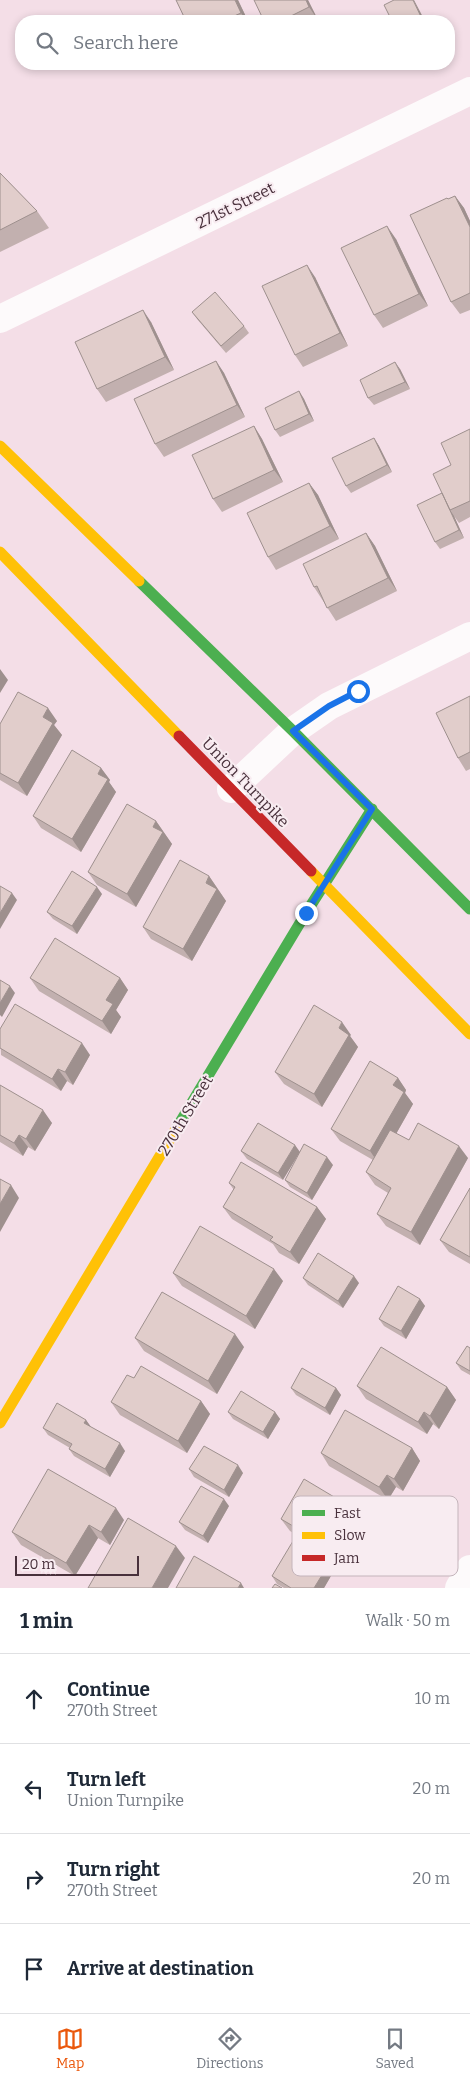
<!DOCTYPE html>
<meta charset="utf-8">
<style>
body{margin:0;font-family:Bitter,serif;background:#f2f2f3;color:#1f2937}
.scale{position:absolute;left:15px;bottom:12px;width:124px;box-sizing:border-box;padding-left:5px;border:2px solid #49313c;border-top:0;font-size:14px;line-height:18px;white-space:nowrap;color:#49313c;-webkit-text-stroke:4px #f8ecf1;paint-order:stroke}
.stop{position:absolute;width:15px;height:15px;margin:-11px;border:4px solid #1a73e8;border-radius:50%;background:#fff}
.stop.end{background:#1a73e8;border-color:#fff;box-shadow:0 1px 5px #0008}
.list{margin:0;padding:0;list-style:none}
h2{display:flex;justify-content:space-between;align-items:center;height:65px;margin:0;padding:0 20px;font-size:21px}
h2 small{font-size:16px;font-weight:400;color:#747a83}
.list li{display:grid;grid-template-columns:32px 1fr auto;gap:15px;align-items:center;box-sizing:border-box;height:90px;padding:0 20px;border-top:1px solid #e0e1e3}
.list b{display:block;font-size:19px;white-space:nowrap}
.list p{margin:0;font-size:16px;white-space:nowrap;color:#747a83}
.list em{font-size:16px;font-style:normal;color:#747a83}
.icon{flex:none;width:28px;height:28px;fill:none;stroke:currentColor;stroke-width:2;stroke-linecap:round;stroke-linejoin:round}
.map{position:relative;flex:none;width:470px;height:1588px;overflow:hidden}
.search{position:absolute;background:#fff;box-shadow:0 2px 8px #0003;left:15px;right:15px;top:15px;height:55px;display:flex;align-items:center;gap:12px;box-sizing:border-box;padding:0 18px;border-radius:20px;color:#747a83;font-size:19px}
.sheet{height:425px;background:#fff}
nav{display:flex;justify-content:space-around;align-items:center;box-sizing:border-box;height:70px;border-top:1px solid #e0e1e3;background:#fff;font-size:14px;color:#747a83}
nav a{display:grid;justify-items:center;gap:2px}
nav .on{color:#ea580c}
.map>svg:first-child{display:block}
</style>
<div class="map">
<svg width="470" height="1588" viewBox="0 0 470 1588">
<rect width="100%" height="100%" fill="#f4dee7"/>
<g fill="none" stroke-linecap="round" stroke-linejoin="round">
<path stroke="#fdfafb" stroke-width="28" d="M0,319L470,91
M231,789L293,731L329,706L470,636
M459,1588L470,1569"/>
<path stroke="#4caf50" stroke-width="11" d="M139,581L293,731L470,909
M176,1129L306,913L372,809"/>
<path stroke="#ffc107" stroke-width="11" d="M0,446L139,581
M0,552L179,736
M311,871L470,1034
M0,1423L176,1129"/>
<path stroke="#c62828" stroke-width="11" d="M179,736L311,871"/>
</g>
<path fill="#c2b0af" d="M176,0H238L248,21H186Z
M308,0L318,20L316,21H264Z
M0,173L37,211L49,228L0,252Z
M455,196L464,208L470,221V310L460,314L451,302L447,198L448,199Z
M396,239L428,306L383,328L374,315Z
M315,277L348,346L303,367L295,355Z
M192,312L244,326L249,333L226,353L197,319Z
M151,322L174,370L106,402L97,389Z
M216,361L224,373L245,417L164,457L155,444Z
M400,369L410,389L374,405L368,398Z
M299,391L304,399L314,421L280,437L275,430Z
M254,426L262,439L283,482L222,512L213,499Z
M470,429V517L459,523L454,516L464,538L440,549L435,542L451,465Z
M374,438L379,446L392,472L351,493L346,486Z
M309,483L318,495L339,539L276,570L268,557Z
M366,533L375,546L397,591L336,621L314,587Z
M470,696V769L466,771L458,758Z
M57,721L54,725L62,735L27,796L0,780V724Z
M101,768L110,780L109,782L116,792L81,852L41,828L33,816Z
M156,821L172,844L136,907L97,885L88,872Z
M209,876L226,901L192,961L151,939L143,927Z
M102,894L77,934L53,919L47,912Z
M30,978H120L128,990L116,1010L121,1017L111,1034L39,991Z
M0,1029L90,1055L73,1085L67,1081L61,1091L1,1055Z
M351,1035L350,1036L358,1047L322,1107L284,1084L275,1072Z
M398,1078L406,1090L405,1093L413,1104L396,1134L409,1140L468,1158L420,1245L386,1226L377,1214L388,1193L375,1185L366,1172L373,1160L340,1141L331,1129Z
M0,1085L52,1123L35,1151L28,1147L23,1156L0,1142Z
M258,1123L283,1180L247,1159L241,1151Z
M333,1165L312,1200L290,1187L285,1180Z
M229,1183L317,1207L326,1219L299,1264L279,1253L273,1244L232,1219L223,1207L234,1190Z
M470,1188V1264L449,1252L440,1240Z
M173,1273L283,1281L255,1329L182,1286Z
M303,1278L359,1283L343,1308L308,1285Z
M420,1299L425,1306L406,1339L384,1326L379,1319Z
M135,1338L244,1347L217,1394L144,1351Z
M470,1348V1375L461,1370L456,1363Z
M134,1378L201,1401L210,1414L187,1453L120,1415L111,1402Z
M357,1386L447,1387L456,1400L439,1429L433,1424L427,1434L366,1399Z
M291,1388H336L341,1395L330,1415L296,1395Z
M228,1412H275L280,1419L268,1439L233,1419Z
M86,1420L91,1427L125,1451L110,1477L74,1456L69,1449L70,1448L48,1435L43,1428Z
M412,1448L420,1461L403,1491L396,1487L388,1500L329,1466L321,1453Z
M189,1469L243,1473L229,1497L194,1477Z
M229,1506L208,1543L185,1530L179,1522Z
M281,1519H371L380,1531L363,1560L356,1556L350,1567L290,1531Z
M124,1520L110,1545L98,1538L75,1576L21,1545L12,1532Z
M330,1562L335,1569L324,1588H284L277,1584L272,1576Z"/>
<path fill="#9e908e" d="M235,0H238L248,21H247L241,13Z
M306,0H308L318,20L309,7Z
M413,0H414L425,21H423Z
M455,196L464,208L470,221V227Z
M387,226L396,239L428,306L419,294Z
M307,265L315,277L348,346L340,333Z
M143,310L151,322L174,370L165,357Z
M216,361L224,373L245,417L237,405Z
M395,362L400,369L410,389L405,382Z
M299,391L304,399L314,421L309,414Z
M254,426L262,439L283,482L274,470Z
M374,438L379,446L392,472L387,465Z
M309,483L318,495L339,539L330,526Z
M442,493L450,510L454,516L464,538L459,530Z
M366,533L375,546L397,591L388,578Z
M0,669L8,680L0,693Z
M48,708L57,721L54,725L62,735L27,796L18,783L43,717Z
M101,768L110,780L109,782L116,792L81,852L72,839L98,774Z
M156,821L172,844L136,907L127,894L153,827Z
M209,876L226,901L192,961L183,949Z
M97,887L102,894L77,934L72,926Z
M12,893L17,900L0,929V913Z
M120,978L128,990L116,1010L121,1017L111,1034L102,1021L106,1000Z
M10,986L15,993L2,1017L0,1015V1003Z
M342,1022L351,1035L350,1036L358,1047L322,1107L314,1094L339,1028Z
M82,1043L90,1055L73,1085L65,1072Z
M58,1069L67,1081L61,1091L52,1079Z
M398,1078L406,1090L405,1093L413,1104L379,1164L370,1151L393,1085Z
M43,1110L52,1123L35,1151L26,1139Z
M19,1135L28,1147L23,1156L14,1143Z
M295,1145L300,1152L283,1180L278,1173Z
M459,1146L468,1158L420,1245L411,1232Z
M327,1157L333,1165L312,1200L307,1193Z
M11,1185L19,1198L0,1232V1204Z
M317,1207L326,1219L299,1264L290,1252Z
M274,1269L283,1281L255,1329L246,1316Z
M354,1276L359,1283L343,1308L338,1301Z
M420,1299L425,1306L406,1339L401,1331Z
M235,1334L244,1347L217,1394L208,1381Z
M447,1387L456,1400L439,1429L430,1416Z
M336,1388L341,1395L330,1415L325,1408Z
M201,1401L210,1414L187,1453L178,1441Z
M275,1412L280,1419L268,1439L263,1432Z
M424,1412L433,1424L427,1434L418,1422Z
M86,1420L91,1427L84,1423Z
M120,1443L125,1451L110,1477L105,1469Z
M412,1448L420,1461L403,1491L394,1479Z
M238,1465L243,1473L229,1497L224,1490Z
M387,1475L396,1487L388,1500L379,1487Z
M224,1499L229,1506L208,1543L203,1536Z
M116,1508L124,1520L110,1545L101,1532Z
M371,1519L380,1531L363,1560L354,1548Z
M89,1525L98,1538L75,1576L66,1563Z
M348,1543L356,1556L350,1567L341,1554Z
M176,1546L185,1558L168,1588H152Z
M330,1562L335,1569L324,1588H314Z
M241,1583L244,1588H238Z"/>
<path fill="#e1cdcb" stroke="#9e908e" d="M176,0H235L241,13L223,21H186Z
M254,0H306L309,7L281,21H264Z
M394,0H413L423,21H392L384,5Z
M0,173L37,211L0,230Z
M455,196L470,227V293L451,302L410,215L447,198L448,199Z
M387,226L419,294L374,315L341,248Z
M307,265L340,333L295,355L262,286Z
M215,292L244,326L221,346L192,312Z
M143,310L165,357L97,389L75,342Z
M216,361L237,405L155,444L134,399Z
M395,362L405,382L368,398L360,380Z
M299,391L309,414L275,430L265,408Z
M254,426L274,470L213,499L192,455Z
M470,429V501L450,510L433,474L451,465L441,443Z
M374,438L387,465L346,486L332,458Z
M309,483L330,526L268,557L247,513Z
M442,493L459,530L435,542L417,505Z
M366,533L388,578L327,608L317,586L314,587L303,564Z
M18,692L48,708L43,717L53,723L18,783L0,773V724Z
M470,696V752L458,758L436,713Z
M72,750L101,768L98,774L108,779L72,839L33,816Z
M127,804L156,821L153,827L163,832L127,894L88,872Z
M180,860L209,876L206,883L217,889L183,949L143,927Z
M72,871L97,887L72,926L47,912Z
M0,886L12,893L0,913Z
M55,938L120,978L106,1000L113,1004L102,1021L30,978Z
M0,980L10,986L0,1003Z
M15,1004L82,1043L65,1072L58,1069L52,1079L0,1048V1029Z
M314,1005L342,1022L339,1028L349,1035L314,1094L275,1072Z
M370,1061L398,1078L393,1085L404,1092L370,1151L331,1129Z
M0,1085L43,1110L26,1139L19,1135L14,1143L0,1135Z
M258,1123L295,1145L278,1173L241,1151Z
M418,1123L459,1146L411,1232L377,1214L391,1188L366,1172L390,1130L409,1140Z
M304,1144L327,1157L307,1193L285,1180Z
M241,1162L317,1207L290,1252L270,1240L273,1237L223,1207L235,1187L229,1183Z
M0,1179L11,1185L0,1204Z
M470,1188V1257L440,1240Z
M200,1226L274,1269L246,1316L173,1273Z
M318,1253L354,1276L338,1301L303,1278Z
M398,1286L420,1299L401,1331L379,1319Z
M162,1292L235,1334L208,1381L135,1338Z
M467,1346L470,1348V1371L456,1363Z
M381,1347L447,1387L430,1416L424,1412L418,1422L357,1386Z
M141,1366L201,1401L178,1441L111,1402L127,1375L134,1378Z
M302,1368L336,1388L325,1408L291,1388Z
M241,1391L275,1412L263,1432L228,1412Z
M57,1403L86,1420L84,1423L120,1443L105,1469L69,1449L72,1444L43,1428Z
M345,1410L412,1448L394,1479L387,1475L379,1487L321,1453Z
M204,1446L238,1465L224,1490L189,1469Z
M48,1469L116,1508L101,1532L89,1525L66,1563L12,1532Z
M304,1479L371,1519L354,1548L348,1543L341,1554L281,1519Z
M201,1486L224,1499L203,1536L179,1522Z
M128,1518L176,1546L152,1588H88Z
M293,1541L330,1562L314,1588H291L272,1576Z
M194,1556L241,1583L238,1588H176Z
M275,1584L282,1588H272Z"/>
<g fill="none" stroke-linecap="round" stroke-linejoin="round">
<path stroke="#1a73e8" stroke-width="6" d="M306,913L372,809L293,731L329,706L358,691"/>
</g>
<g text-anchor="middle" stroke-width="4" stroke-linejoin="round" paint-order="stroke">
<g font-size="16" fill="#49313c" stroke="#f8ecf1">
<text transform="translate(235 205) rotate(-26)" y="6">271st Street</text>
<text transform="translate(246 782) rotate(46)" y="6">Union Turnpike</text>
<text transform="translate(185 1115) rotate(-59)" y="6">270th Street</text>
</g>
</g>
<rect x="292" y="1496" width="166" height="80" rx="8" fill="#f8ecf1" stroke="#c4b4bb" stroke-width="1"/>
<rect x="302" y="1510" width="23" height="6" fill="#4caf50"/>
<rect x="302" y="1532" width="23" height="7" fill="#ffc107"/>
<rect x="302" y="1555" width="23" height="6" fill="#c62828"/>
<g font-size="14" fill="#49313c">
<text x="334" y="1518">Fast</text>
<text x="334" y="1540">Slow</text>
<text x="334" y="1563">Jam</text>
</g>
</svg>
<div class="scale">20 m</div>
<div class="stop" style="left:358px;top:691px"></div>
<div class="stop end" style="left:306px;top:913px"></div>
<div class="search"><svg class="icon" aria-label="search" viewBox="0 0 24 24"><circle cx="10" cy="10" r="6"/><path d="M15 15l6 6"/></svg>Search here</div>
</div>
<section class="sheet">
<h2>1 min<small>Walk · 50 m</small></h2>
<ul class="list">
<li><svg class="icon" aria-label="ahead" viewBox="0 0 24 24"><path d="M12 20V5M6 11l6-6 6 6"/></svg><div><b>Continue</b><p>270th Street</p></div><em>10 m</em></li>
<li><svg class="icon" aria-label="left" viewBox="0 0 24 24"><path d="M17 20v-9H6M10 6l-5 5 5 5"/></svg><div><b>Turn left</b><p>Union Turnpike</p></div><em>20 m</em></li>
<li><svg class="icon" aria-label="right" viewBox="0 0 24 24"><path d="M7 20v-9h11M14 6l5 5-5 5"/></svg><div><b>Turn right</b><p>270th Street</p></div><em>20 m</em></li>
<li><svg class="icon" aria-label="arrive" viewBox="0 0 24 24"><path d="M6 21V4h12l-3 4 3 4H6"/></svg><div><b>Arrive at destination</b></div></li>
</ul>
</section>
<nav>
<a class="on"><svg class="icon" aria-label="map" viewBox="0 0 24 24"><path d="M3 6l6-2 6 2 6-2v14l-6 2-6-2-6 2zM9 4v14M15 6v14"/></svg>Map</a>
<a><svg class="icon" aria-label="directions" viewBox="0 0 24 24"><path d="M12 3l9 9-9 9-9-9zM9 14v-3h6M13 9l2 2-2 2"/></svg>Directions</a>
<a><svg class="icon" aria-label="saved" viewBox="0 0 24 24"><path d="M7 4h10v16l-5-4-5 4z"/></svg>Saved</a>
</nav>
